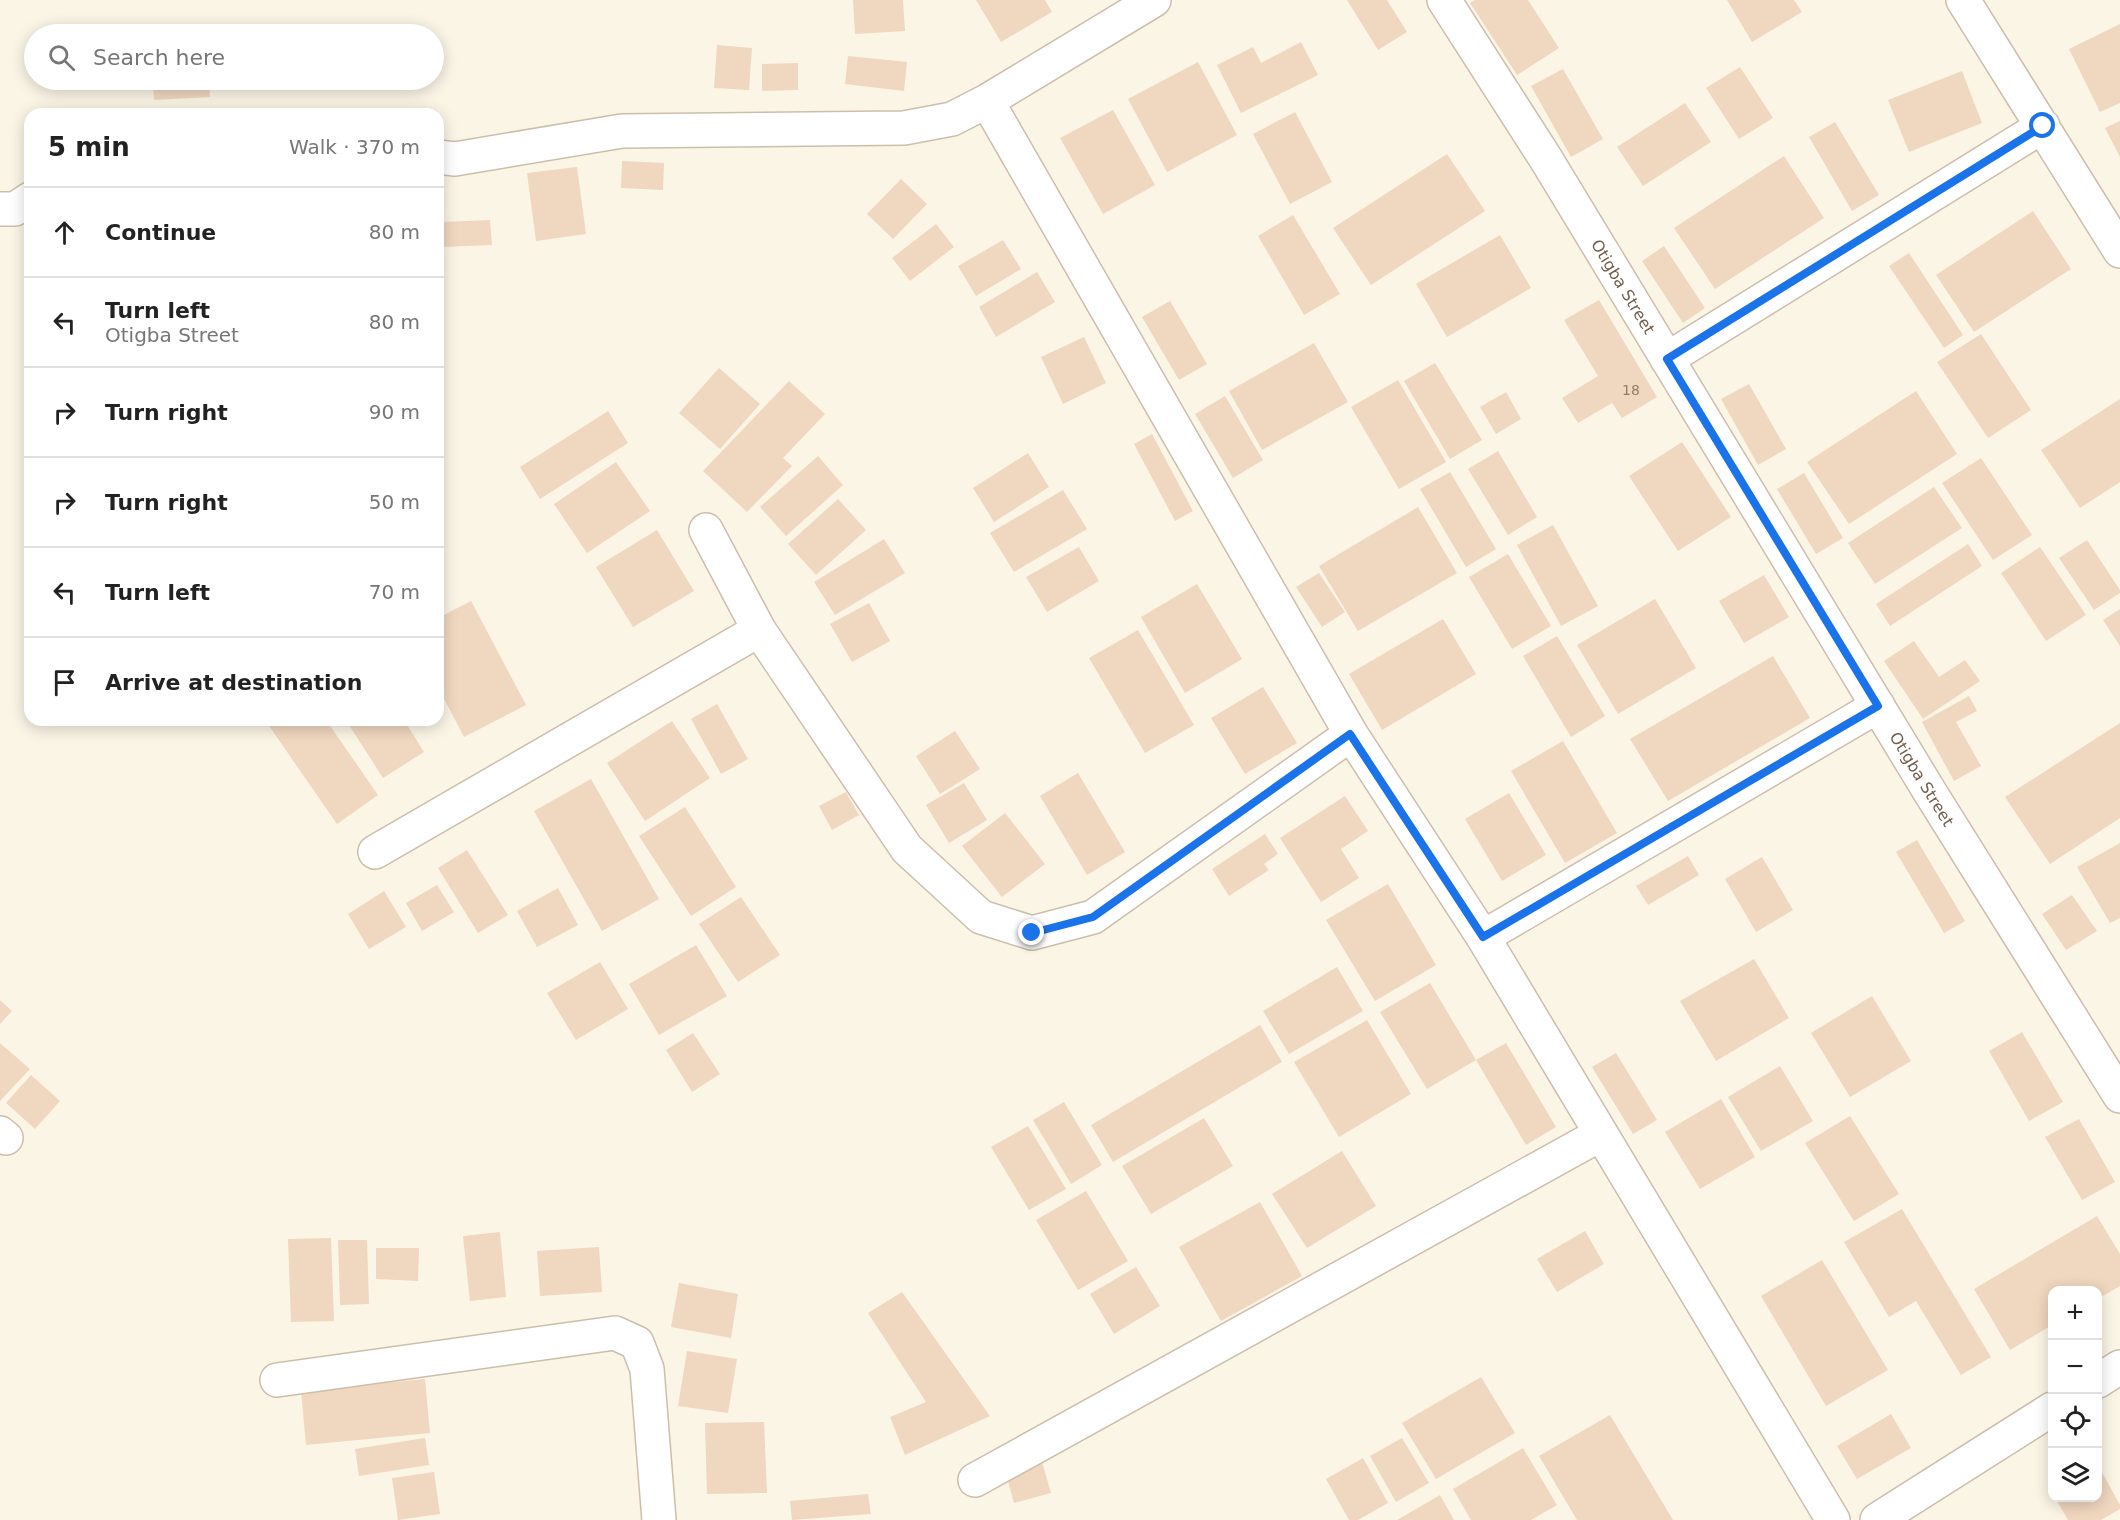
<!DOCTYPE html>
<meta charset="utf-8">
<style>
body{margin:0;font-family:"DejaVu Sans",sans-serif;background:#f2f2f2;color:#222}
.controls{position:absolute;right:18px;bottom:18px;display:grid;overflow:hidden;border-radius:12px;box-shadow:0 3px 15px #0003}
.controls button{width:54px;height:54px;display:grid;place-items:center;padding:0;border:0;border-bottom:2px solid #e0e0e0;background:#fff;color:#222;font:30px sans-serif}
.stop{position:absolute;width:18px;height:18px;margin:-14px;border:4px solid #1a73e8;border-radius:50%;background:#fff}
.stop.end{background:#1a73e8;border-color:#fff;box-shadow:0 2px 6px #0008}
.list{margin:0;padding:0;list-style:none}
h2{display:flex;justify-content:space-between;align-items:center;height:78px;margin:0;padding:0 24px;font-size:26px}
h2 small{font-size:20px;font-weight:400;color:#767676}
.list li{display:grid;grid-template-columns:39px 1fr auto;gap:18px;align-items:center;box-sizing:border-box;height:90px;padding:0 24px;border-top:2px solid #e0e0e0}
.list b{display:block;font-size:22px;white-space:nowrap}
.list p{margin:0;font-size:20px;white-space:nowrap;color:#767676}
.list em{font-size:20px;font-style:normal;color:#767676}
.icon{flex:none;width:33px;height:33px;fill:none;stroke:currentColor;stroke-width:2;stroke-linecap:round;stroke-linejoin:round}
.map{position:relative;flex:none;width:2120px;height:1520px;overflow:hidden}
.search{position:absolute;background:#fff;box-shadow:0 3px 15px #0003;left:24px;top:24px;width:420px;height:66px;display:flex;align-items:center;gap:15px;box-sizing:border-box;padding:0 21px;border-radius:33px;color:#767676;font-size:22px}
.panel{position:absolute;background:#fff;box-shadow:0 3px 15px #0003;left:24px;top:108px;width:420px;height:618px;border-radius:18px}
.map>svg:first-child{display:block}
</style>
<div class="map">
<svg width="2120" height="1520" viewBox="0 0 2120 1520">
<rect width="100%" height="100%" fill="#fbf5e6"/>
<path fill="#f0d7bf" d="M853,0H903L905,31L855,34Z
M976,0H1045L1052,12L1001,42Z
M1347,0H1387L1407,32L1378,50Z
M1475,0H1528L1559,48L1517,75L1470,3Z
M1727,0H1794L1802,12L1752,42Z
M2120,24V103L2100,112L2069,49Z
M206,26V34H150V29Z
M1301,42L1318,75L1241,113L1217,65L1253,47L1261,63Z
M717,45L752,48L749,90L714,88Z
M848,56L907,62L904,91L845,84Z
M1198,62L1237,135L1167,172L1128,99Z
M798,63V90L762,91V64Z
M1740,67L1773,118L1739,139L1706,88Z
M1563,69L1603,139L1571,157L1531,86Z
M1962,71L1982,123L1909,152L1888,100Z
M153,80H209L210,97L154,100Z
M1685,103L1711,142L1643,186L1617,147Z
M1113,110L1155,185L1103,214L1060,138Z
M1295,112L1332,182L1290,204L1253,134Z
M2120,121V157L2105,128Z
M1835,122L1879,195L1852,211L1809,137Z
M1447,154L1485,211L1371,285L1333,228Z
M1784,156L1824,218L1715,289L1674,228Z
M622,161L664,163L663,190L621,188Z
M577,167L586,234L536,241L527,173Z
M901,179L927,204L893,239L867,214Z
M2033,211L2071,269L1974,332L1936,275Z
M1293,215L1340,294L1304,315L1258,236Z
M490,220L492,245L443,247L442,222Z
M936,224L954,247L910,281L892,258Z
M1500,235L1531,288L1447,337L1416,284Z
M1003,240L1021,269L976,296L958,266Z
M1664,246L1705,308L1683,323L1642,261Z
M1909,253L1963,335L1944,348L1889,266Z
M1037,272L1055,302L996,337L979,307Z
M1599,300L1657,397L1622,418L1612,403L1578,423L1562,398L1598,376L1564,320Z
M438,301H440L444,368H438Z
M1170,301L1207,364L1179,380L1142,317Z
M1981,334L2031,410L1988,438L1937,362Z
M1084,337L1106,383L1063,404L1041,357Z
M1314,343L1348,402L1262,450L1229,391Z
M1435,363L1482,440L1450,459L1404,381Z
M719,368L760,404L720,449L679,413Z
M1398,380L1446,462L1399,489L1351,407Z
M789,381L825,414L783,458L792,466L747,512L703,471Z
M1749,384L1786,449L1758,465L1721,399Z
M1916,391L1957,454L1849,524L1807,462Z
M1506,392L1521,419L1496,434L1480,407Z
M1225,396L1263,460L1233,478L1195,414Z
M2120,399V482L2080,508L2041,450Z
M608,411L628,443L540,499L520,467Z
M1152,434L1193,511L1175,521L1134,444Z
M1682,442L1731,517L1678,551L1629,476Z
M1498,451L1537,517L1508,535L1468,469Z
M1028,453L1049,487L994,522L973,488Z
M818,456L843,485L786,536L760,507Z
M1981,458L2032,535L1993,560L1942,483Z
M616,462L650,511L587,553L554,504Z
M1450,472L1496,549L1466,567L1420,489Z
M1804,473L1843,538L1816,554L1777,489Z
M1934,487L1962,528L1875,584L1848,543Z
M1063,490L1087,529L1014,572L990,533Z
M838,499L866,530L816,575L788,544Z
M1418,507L1457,573L1358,631L1319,566Z
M1553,525L1598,606L1561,626L1517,545Z
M657,530L694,591L633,627L596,567Z
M884,539L905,573L835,615L814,582Z
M2087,540L2120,590V593L2094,610L2059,558Z
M1968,544L1982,566L1890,626L1876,604Z
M1079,547L1099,581L1047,612L1026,577Z
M2040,547L2086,615L2046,641L2001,573Z
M1508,554L1551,626L1512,649L1469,577Z
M1319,573L1345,612L1322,627L1296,587Z
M1764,575L1789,617L1744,643L1719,601Z
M1197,584L1242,659L1185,693L1141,617Z
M1655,599L1696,668L1618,714L1577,645Z
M471,601L526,705L464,737L438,687V618Z
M869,603L890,641L852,662L830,624Z
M2120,609V646L2103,620Z
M1443,619L1476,674L1382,730L1349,674Z
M1138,630L1194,725L1145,753L1089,658Z
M1557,636L1605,716L1571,737L1523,656Z
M1914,641L1939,677L1965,660L1980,681L1923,719L1884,661Z
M1773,656L1810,718L1668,801L1630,739Z
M1263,687L1297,743L1245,774L1211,718Z
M1969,696L1977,711L1956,722L1981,766L1954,781L1922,722Z
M717,704L748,759L721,774L691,719Z
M265,720H326L378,795L337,824Z
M358,720H404L424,752L383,778L349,725Z
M672,721L710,778L645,821L607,763Z
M2120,723V818L2050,864L2005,797Z
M955,731L980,769L940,794L916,756Z
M1563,741L1617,833L1565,863L1511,771Z
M1078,773L1125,852L1087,875L1040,796Z
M591,779L659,899L602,931L534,811Z
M964,783L987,820L949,843L926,805Z
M846,792L859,815L832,830L819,806Z
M1509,793L1546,855L1502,881L1465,819Z
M1345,796L1368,831L1341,849L1359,878L1321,902L1280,838Z
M685,807L736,887L691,916L639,836Z
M1005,813L1045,864L1002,897L962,846Z
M1265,834L1278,854L1264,864L1269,870L1229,896L1212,869Z
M1917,840L1965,921L1944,933L1896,852Z
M2120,843V918L2110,923L2077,867Z
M467,850L508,915L478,933L438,868Z
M1688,856L1699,875L1648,905L1636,886Z
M1762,857L1793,910L1756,932L1725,879Z
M1388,884L1436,965L1375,1001L1326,920Z
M437,885L454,912L422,931L406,903Z
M558,888L578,925L537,947L517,911Z
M384,891L406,927L369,949L348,914Z
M2072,895L2097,931L2066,950L2042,914Z
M741,897L780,955L738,982L699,924Z
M696,945L727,996L659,1035L629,984Z
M1754,959L1789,1018L1716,1061L1680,1001Z
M600,962L628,1009L576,1040L547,993Z
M1337,967L1363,1011L1289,1054L1263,1011Z
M1430,983L1476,1060L1427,1089L1380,1012Z
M1872,996L1911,1061L1850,1097L1811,1033Z
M0,1000L12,1011L0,1024Z
M1367,1020L1411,1094L1339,1137L1294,1062Z
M1260,1025L1282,1062L1113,1162L1091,1125Z
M2022,1032L2063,1102L2029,1121L1989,1051Z
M693,1033L720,1074L692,1092L666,1050Z
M0,1043L30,1069L0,1101Z
M1506,1043L1556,1127L1526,1145L1476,1060Z
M1616,1053L1657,1120L1633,1134L1592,1067Z
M1780,1066L1813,1121L1761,1151L1728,1097Z
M31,1075L60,1101L35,1129L6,1103Z
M1721,1099L1755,1157L1700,1189L1665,1132Z
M1064,1102L1102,1165L1071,1184L1033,1120Z
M1850,1116L1899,1194L1854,1221L1805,1143Z
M1204,1118L1233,1166L1151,1214L1122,1166Z
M2079,1119L2115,1182L2082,1200L2045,1137Z
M1028,1126L1066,1189L1029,1210L991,1147Z
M1342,1151L1376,1206L1307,1248L1272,1194Z
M1086,1191L1128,1261L1078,1290L1036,1220Z
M1260,1202L1302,1276L1221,1321L1179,1247Z
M1902,1209L1991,1357L1961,1375L1916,1301L1889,1317L1844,1242Z
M2097,1216L2120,1254V1286L2098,1299V1290H2052V1325L2010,1350L1974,1289Z
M1585,1231L1604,1264L1557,1292L1537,1259Z
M500,1232L506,1297L470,1301L463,1236Z
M331,1238L334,1321L291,1322L288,1239Z
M338,1240H367L369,1304L340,1305Z
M599,1247L602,1292L540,1296L537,1251Z
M376,1248H419L418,1281L376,1279Z
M1822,1260L1888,1370L1826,1406L1761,1296Z
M1136,1267L1160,1306L1114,1334L1090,1294Z
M679,1283L738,1294L731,1338L671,1327Z
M902,1292L990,1416L905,1455L890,1417L926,1402L868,1313Z
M687,1351L737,1359L728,1413L678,1406Z
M1481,1377L1515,1433L1436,1479L1402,1423Z
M425,1379L430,1433L306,1445L301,1391Z
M1891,1414L1911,1448L1857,1479L1837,1446Z
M1610,1415L1673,1520H1577L1539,1456Z
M764,1422L767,1493L707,1494L705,1423Z
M425,1438L429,1465L359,1476L355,1449Z
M1402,1438L1429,1483L1396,1502L1370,1456Z
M1523,1448L1557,1505L1531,1520H1471L1453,1489Z
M1363,1458L1388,1503L1358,1520H1349L1326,1479Z
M1042,1462L1051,1493L1014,1503L1005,1471Z
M2098,1465L2120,1505V1509L2101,1520H2068L2055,1498H2098Z
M434,1472L440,1514L398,1520L392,1478Z
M868,1494L871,1514L792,1520L790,1501Z
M1440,1495L1454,1520H1397Z"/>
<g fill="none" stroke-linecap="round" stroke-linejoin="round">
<defs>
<path id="minor" d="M1963,0L2120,251
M987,101L1351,734L1483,937L1833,1520
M438,157L455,159L622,131L904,128L952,119L987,101L1154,0
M0,209H15L30,199
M1667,359L2043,126
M706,530L759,630L907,849L981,917L1032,933L1093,917L1351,734
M375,852L759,630
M1483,937L1878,706
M0,1133L6,1138
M277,1380L615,1333L637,1343L647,1369L659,1520
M975,1480L1601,1134"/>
<g id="tertiary">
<path id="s1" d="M1444,0L1546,159L1928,789L2120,1096"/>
<path d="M2098,1381L2120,1367"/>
<path d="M1877,1520L2052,1409"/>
</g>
</defs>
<use href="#minor" stroke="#cdbeac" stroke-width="36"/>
<use href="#tertiary" stroke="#cdbeac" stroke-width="36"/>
<use href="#minor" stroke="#fff" stroke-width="33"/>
<use href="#tertiary" stroke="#fff" stroke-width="33"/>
</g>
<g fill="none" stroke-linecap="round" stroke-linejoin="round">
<path stroke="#1a73e8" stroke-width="8" d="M1032,933L1093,917L1350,734L1483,937L1878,706L1667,359L2043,126"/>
</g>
<g text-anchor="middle" stroke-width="6" stroke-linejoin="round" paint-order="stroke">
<g font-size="14" fill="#927c69">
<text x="1631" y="395">18</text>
</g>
<g font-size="16" fill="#735e4c" stroke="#fef9ec">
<text dy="6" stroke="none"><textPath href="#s1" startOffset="338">Otigba Street</textPath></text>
<text dy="6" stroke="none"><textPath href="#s1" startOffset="914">Otigba Street</textPath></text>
</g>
</g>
</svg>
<div class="controls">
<button>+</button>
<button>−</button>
<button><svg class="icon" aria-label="locate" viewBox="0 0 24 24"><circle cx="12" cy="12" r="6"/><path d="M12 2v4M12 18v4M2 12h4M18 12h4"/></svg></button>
<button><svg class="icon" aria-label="layers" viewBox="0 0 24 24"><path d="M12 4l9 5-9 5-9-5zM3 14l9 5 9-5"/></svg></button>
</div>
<div class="stop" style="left:2043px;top:126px"></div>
<div class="stop end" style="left:1032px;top:933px"></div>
<div class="search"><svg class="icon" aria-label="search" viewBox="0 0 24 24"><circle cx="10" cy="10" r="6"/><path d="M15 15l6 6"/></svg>Search here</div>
<section class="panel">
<h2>5 min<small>Walk · 370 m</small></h2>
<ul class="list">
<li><svg class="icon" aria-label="ahead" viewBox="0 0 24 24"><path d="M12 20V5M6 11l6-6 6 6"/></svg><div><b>Continue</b></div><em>80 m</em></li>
<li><svg class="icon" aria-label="left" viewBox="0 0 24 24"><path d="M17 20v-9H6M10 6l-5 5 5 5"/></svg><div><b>Turn left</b><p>Otigba Street</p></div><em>80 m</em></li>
<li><svg class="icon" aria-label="right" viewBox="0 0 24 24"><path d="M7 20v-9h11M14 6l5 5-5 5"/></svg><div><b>Turn right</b></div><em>90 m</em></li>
<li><svg class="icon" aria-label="right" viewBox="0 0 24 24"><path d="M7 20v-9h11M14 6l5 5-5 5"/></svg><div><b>Turn right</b></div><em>50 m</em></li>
<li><svg class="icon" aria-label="left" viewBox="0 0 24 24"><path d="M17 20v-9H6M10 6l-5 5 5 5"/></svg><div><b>Turn left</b></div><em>70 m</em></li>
<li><svg class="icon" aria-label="arrive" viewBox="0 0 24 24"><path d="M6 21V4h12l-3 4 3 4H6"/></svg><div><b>Arrive at destination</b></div></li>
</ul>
</section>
</div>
